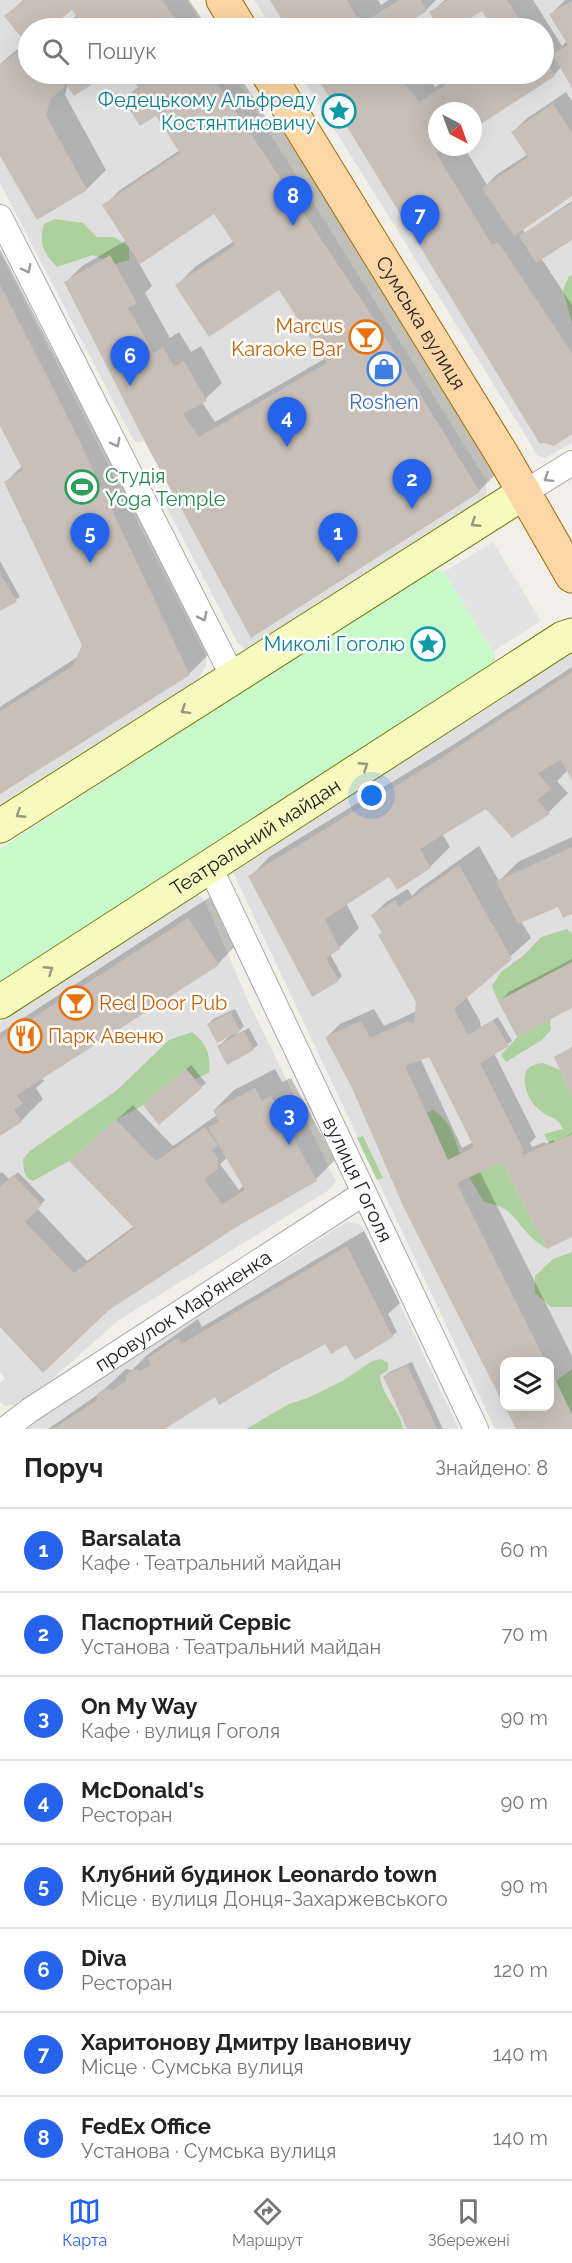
<!DOCTYPE html>
<html lang="uk">
<meta charset="utf-8">
<style>
body{margin:0;font-family:Raleway,sans-serif;background:#f6f6f6;color:#222}
.controls{position:absolute;right:18px;bottom:18px;display:grid;overflow:hidden;border-radius:12px;box-shadow:0 6px 24px #0002}
.controls button{width:54px;height:54px;display:grid;place-items:center;padding:0;border:0;border-bottom:2px solid #e0e0e0;background:#fff;color:#222;font:30px sans-serif}
.compass{position:absolute;left:428px;top:102px;width:54px;height:54px;border-radius:50%;background:#fff;box-shadow:0 6px 24px #0002;rotate:139deg}
.you{position:absolute;left:372px;top:796px;width:21px;height:21px;margin:-15px;border:4px solid #fff;border-radius:50%;background:#1a73e8;box-shadow:0 0 0 9px #1a73e833}
.badge{display:grid;place-items:center;width:39px;height:39px;border-radius:50%;background:#2563eb;color:#fff;font-size:20px;font-weight:700}
.pin{position:absolute;translate:-50% -50px;filter:drop-shadow(0 2px 3px #0008)}
.pin::after{content:'';position:absolute;top:32px;width:21px;height:18px;background:inherit;clip-path:polygon(0 0,100% 0,50% 100%)}
.list{margin:0;padding:0;list-style:none}
h2{display:flex;justify-content:space-between;align-items:center;height:78px;margin:0;padding:0 24px;font-size:26px}
h2 small{font-size:20px;font-weight:400;color:#767676}
.list li{display:grid;grid-template-columns:39px 1fr auto;gap:18px;align-items:center;box-sizing:border-box;height:84px;padding:0 24px;border-top:2px solid #e0e0e0}
.list b{display:block;font-size:22px;white-space:nowrap}
.list p{margin:0;font-size:20px;white-space:nowrap;color:#767676}
.list em{font-size:20px;font-style:normal;color:#767676}
.icon{flex:none;width:33px;height:33px;fill:none;stroke:currentColor;stroke-width:2;stroke-linecap:round;stroke-linejoin:round}
.map{position:relative;flex:none;width:572px;height:1429px;overflow:hidden}
.search{position:absolute;background:#fff;box-shadow:0 6px 24px #0002;left:18px;right:18px;top:18px;height:66px;display:flex;align-items:center;gap:15px;box-sizing:border-box;padding:0 21px;border-radius:33px;color:#767676;font-size:22px}
.sheet{height:750px;background:#fff}
nav{display:flex;justify-content:space-around;align-items:center;box-sizing:border-box;height:84px;border-top:2px solid #e0e0e0;background:#fff;font-size:16px;color:#767676}
nav a{display:grid;justify-items:center;gap:3px}
nav .on{color:#2563eb}
.map>svg:first-child{display:block}
</style>
<div class="map">
<svg width="572" height="1429" viewBox="0 0 572 1429">
<rect width="100%" height="100%" fill="#f2efe9"/>
<path fill="#e0dfdf" fill-rule="evenodd" d="M0,0H187L205,28H28V74H233L486,480L487,494L480,501L251,647L245,649L237,642L165,504L171,491L144,441L139,443L134,441L0,183Z
M254,0H572V443L545,458L538,456L300,74H544V28H272ZM437,111H473V147H437Z
M0,253L206,656V666L198,680L0,804Z
M572,647V1429H495L233,872L235,867ZM504,1362H550V1406H504Z
M194,894L200,896L205,901L248,1001L336,1182L329,1190L119,1320L43,1387L19,1404L5,1406L0,1402V1383L5,1379L0,1372V1022L184,897Z
M352,1222L360,1225L366,1233L459,1429H27L38,1418L345,1223Z"/>
<path fill="#add19e" d="M55,219L83,223L97,237H114L129,247V260L115,264L93,255L57,267C44,254 38,243 44,224Z
M572,275V323L563,290L569,276Z
M567,929L572,934V962L498,1001L492,986L501,972L524,955L541,937Z
M550,1019L551,1030L542,1040L506,1062L501,1055L517,1037Z
M192,1032C207,1043 211,1056 209,1073L195,1079L186,1069L143,1105L116,1120L69,1161L33,1181C23,1178 24,1168 23,1159L30,1151L116,1091L169,1040Z
M543,1063L560,1070L572,1096V1134L550,1145L544,1134L563,1129C558,1117 551,1119 542,1112C530,1104 523,1088 525,1075C527,1066 535,1064 543,1063Z
M433,1110C450,1120 454,1136 460,1154L448,1160L427,1113Z
M363,1136L383,1178L377,1180L357,1138Z
M502,1162L547,1249C542,1245 536,1242 532,1238C513,1219 514,1208 484,1202L469,1177Z
M572,1252V1307H551L535,1293V1276L553,1259Z
M381,1359L388,1363V1370L380,1375C381,1396 400,1409 403,1429H246L289,1404L310,1397L344,1380L372,1361Z
M572,1369V1411L571,1412L556,1381Z"/>
<path fill="#c8facc" d="M434,570L444,572L495,654V661L492,667L0,982V849L427,572Z"/>
<path fill="#e2e2e2" d="M493,542L541,621L493,651L444,572Z"/>
<path fill="#0003" fill-rule="evenodd" d="M23,0H189L208,28H59L78,15L72,8L52,24L56,28H28V74H105L75,94L68,84L65,95L106,170L87,189L0,151V64L26,42L6,16Z
M272,0H378L381,5L389,0H436L426,10L396,28H289Z
M445,0H533L562,46L567,41L551,14L565,0H572V85L561,67L554,75L473,127V111H437V147H464L487,185L496,175L528,154L513,132L526,119L566,92L572,101V195L522,228L525,233L572,201V239L541,258L572,305V432L385,184L317,74H412L419,83L428,77L435,87L456,74H544V28H495L483,9L451,28H441L431,12Z
M130,74H238L275,131L280,128L387,290L384,294L495,475L479,491L252,636L66,282L82,266L127,240L104,206L120,190L180,150L156,114L124,100L139,86ZM215,212L234,241L196,266L177,285L279,288L326,358L215,422L202,402L222,383L201,346L191,352L179,332L170,338L145,293L152,286L139,263Z
M0,249L56,357L59,355L209,654L189,674L0,793V707L79,656L84,645L6,482L23,465L0,422Z
M0,561L20,597L0,609Z
M572,667V778L568,770L557,781L568,793L549,812L513,836L486,807L442,833L450,847L430,867L389,875L346,903L359,928L339,948L330,954L342,976L338,980L250,877L269,857L456,743Z
M572,837V912L558,905L521,921L531,938L466,996L480,1021L481,1027L498,1017L512,1041L494,1053L536,1137L530,1143L532,1147L545,1142L546,1144L553,1140L555,1142L572,1133V1235L509,1157L479,1170L572,1356V1429H517L506,1406H550V1362H504V1403L406,1208L354,1088L327,1037L340,1024L374,1009L384,1026L417,1011V1002L373,915L386,902L408,889L412,896L420,888L479,846L499,881L518,862ZM430,1055L473,1142L462,1148L420,1058Z
M210,897L239,942L218,964L41,1077L44,1081L36,1088L43,1099L21,1121L0,1135V1033Z
M572,959V1006L500,1001L509,992Z
M235,1009L244,1026L235,1035L249,1028L258,1045L253,1049L219,1046L228,1037L209,1024L213,1019Z
M572,1047V1092L555,1057Z
M191,1065L206,1083L159,1122L149,1101Z
M275,1069L282,1082L291,1078L335,1160L316,1179L0,1325V1173L2,1172L10,1180L18,1172L45,1200L37,1208L87,1261L134,1226L71,1161L133,1105L173,1146L217,1115L214,1110L234,1090ZM228,1157L244,1185L239,1190L220,1164Z
M364,1231L400,1303L388,1314L397,1332L392,1336L348,1345L326,1342L220,1403L215,1395L162,1429H48L100,1393L126,1369L132,1370L147,1355L198,1319L202,1327Z
M412,1362L443,1429H408L384,1377L389,1372Z"/>
<path fill="#c7bfb8" fill-rule="evenodd" d="M24,0H162L181,28H63L78,18L72,10L49,28H28L27,45L4,16Z
M270,0H347L361,24L399,0H421L427,11L399,28H287Z
M448,0H507L525,28H493L482,11L454,28H439L429,12Z
M572,1V88L552,54L568,45L549,14Z
M28,46V74H59L65,86L51,99L46,115L87,190L37,220L0,156V64Z
M544,58L555,76L473,129V111H437V147H445L436,153L492,245L498,242L572,353V434L554,446L544,443L540,444L315,74H398L419,102L463,74H544Z
M59,74H108L74,96Z
M129,74H211L369,311L480,492L251,638L142,436L64,282L110,255L137,303L128,308L154,353L163,347L174,367L184,361L207,401L183,414L199,437L327,363L279,290L209,337L175,285L235,245L214,214L140,264L102,205L180,153L156,116L140,126L123,100L139,89Z
M553,104L572,133V196L514,236L482,188L528,157L511,132Z
M572,203V240L536,263L519,236Z
M0,284L77,436L190,675L0,794V711L73,666L82,645L4,482L23,470L0,426Z
M0,573L17,602L0,611Z
M572,672V781L561,760L538,773L551,789L537,800L550,814L512,838L486,809L420,849L431,868L397,890L389,877L325,919L340,949L326,958L339,981L312,997L248,876L435,762Z
M572,847V914L563,918L558,907L518,924L496,881Z
M459,865L512,959L454,1009L468,1035L493,1020L509,1046L480,1063L524,1151L522,1152L523,1155L572,1134V1237L547,1249L502,1162L457,1183L546,1362H504V1407H549L550,1369L572,1415V1429H516L404,1208L352,1088L325,1037L361,1021L370,1038L408,1021L414,1024L416,1002L378,935L382,932L371,915L395,900L399,907ZM429,1057L474,1147L448,1160L405,1066Z
M188,918L219,965L17,1095L23,1104L14,1109L22,1122L0,1136V1039Z
M572,962V1008L517,1037L498,1001Z
M231,1012L240,1031L217,1043L207,1024Z
M244,1031L254,1050L227,1065L217,1046Z
M572,1048V1096L554,1057Z
M186,1069L202,1088L159,1125L143,1105Z
M255,1088L262,1101L271,1096L317,1181L238,1226L109,1310L43,1373L0,1327V1187L13,1175L42,1205L25,1222L74,1273L134,1228L69,1161L116,1120L156,1161L205,1127L218,1145L212,1150L218,1159V1169L204,1179L222,1204L245,1190L208,1127L219,1122L213,1110Z
M347,1246L393,1337L355,1360L346,1345L331,1354L325,1344L297,1360V1358L287,1364L219,1405L215,1397L165,1429H53L97,1400V1394L105,1388L112,1390L126,1381V1375L134,1369L140,1371L151,1365L147,1358L178,1338L182,1344Z
M407,1365L437,1429H407L383,1376Z"/>
<g fill="none" stroke-linecap="round" stroke-linejoin="round">
<defs>
<g id="street">
<path d="M0,217L234,679"/>
<path d="M525,492L572,463"/>
<path id="s1" d="M209,865L476,1429"/>
<path id="s2" d="M5,1429L30,1410L364,1193"/>
</g>
<g id="secondary">
<path d="M0,826L525,492"/>
<path id="s3" d="M0,1002L563,638L572,635"/>
</g>
<g id="primary">
<path d="M223,0L240,28"/>
<path id="s4" d="M268,74L503,456L572,576"/>
</g>
</defs>
<use href="#street" stroke="#a9a9a9" stroke-width="26"/>
<use href="#secondary" stroke="#707d05" stroke-width="35"/>
<use href="#primary" stroke="#a06b00" stroke-width="35"/>
<use href="#street" stroke="#fff" stroke-width="24"/>
<use href="#secondary" stroke="#f7fabf" stroke-width="33"/>
<use href="#primary" stroke="#fcd6a4" stroke-width="33"/>
</g>
<defs><path id="oneway-chevron" d="M-2-3.5L2.5 0L-2 3.5" fill="none" stroke-width="1.6" stroke-linecap="round" stroke-linejoin="round" transform="scale(1.5)"/></defs>
<g stroke="#9c9c9c">
<use href="#oneway-chevron" transform="translate(27 269) rotate(63)"/>
<use href="#oneway-chevron" transform="translate(116 443) rotate(63)"/>
<use href="#oneway-chevron" transform="translate(548 478) rotate(148)"/>
<use href="#oneway-chevron" transform="translate(203 617) rotate(64)"/>
</g>
<g stroke="#979978">
<use href="#oneway-chevron" transform="translate(475 523) rotate(147)"/>
<use href="#oneway-chevron" transform="translate(185 710) rotate(148)"/>
<use href="#oneway-chevron" transform="translate(364 766) rotate(-33)"/>
<use href="#oneway-chevron" transform="translate(20 814) rotate(147)"/>
<use href="#oneway-chevron" transform="translate(49 970) rotate(-33)"/>
</g>
<defs>
<symbol id="sight-ring" viewBox="-11 -11 22 22"><circle r="9.5" fill="#fff" stroke="#0f9aa8" stroke-width="1.5"/><path d="M0-6L1.8-2.2L6-1.7L2.9 1.2L3.7 5.4L0 3.3L-3.7 5.4L-2.9 1.2L-6-1.7L-1.8-2.2Z" fill="#0f9aa8"/></symbol>
<symbol id="bar-ring" viewBox="-11 -11 22 22"><circle r="9.5" fill="#fff" stroke="#e8710a" stroke-width="1.5"/><path d="M-6-5H6L.8 .8V4.5H3.5V6h-7V4.5H-.8V.8Z" fill="#e8710a"/></symbol>
<symbol id="shop-ring" viewBox="-11 -11 22 22"><circle r="9.5" fill="#fff" stroke="#3f7fe0" stroke-width="1.5"/><path d="M-5-2.5h2.3a2.7 3.5 0 0 1 5.4 0H5L5.5 6h-11ZM-1.5-2.5h3a1.5 2.3 0 0 0-3 0Z" fill="#3f7fe0"/></symbol>
<symbol id="stadium-ring" viewBox="-11 -11 22 22"><circle r="9.5" fill="#fff" stroke="#2e9e5b" stroke-width="1.5"/><path d="M0-5a6.5 5 0 1 0 0 10a6.5 5 0 1 0 0-10ZM-3.5-1.8h7v3.6h-7Z" fill="#2e9e5b"/></symbol>
<symbol id="restaurant-ring" viewBox="-11 -11 22 22"><circle r="9.5" fill="#fff" stroke="#e8710a" stroke-width="1.5"/><path d="M-5-6h1v4h1v-4h1v4h1v-4h1v5L-1.5 .5V6h-2V.5L-5-1ZM5-6V6H3V1.5H1.5Q1.5-4 5-6Z" fill="#e8710a"/></symbol>
</defs>
<g fill-rule="evenodd">
<use href="#sight-ring" x="320" y="92" width="38" height="38"/>
<use href="#bar-ring" x="347" y="318" width="38" height="38"/>
<use href="#shop-ring" x="365" y="350" width="38" height="38"/>
<use href="#stadium-ring" x="63" y="468" width="38" height="38"/>
<use href="#sight-ring" x="409" y="625" width="38" height="38"/>
<use href="#bar-ring" x="57" y="984" width="38" height="38"/>
<use href="#restaurant-ring" x="6" y="1017" width="38" height="38"/>
</g>
<g text-anchor="middle" stroke-width="5" stroke-linejoin="round" paint-order="stroke">
<g font-size="20" fill="#0d838f" stroke="#fff" text-anchor="end">
<text x="316" y="107">Федецькому Альфреду<tspan x="316" dy="23">Костянтиновичу</tspan></text>
<text x="405" y="651">Миколі Гоголю</text>
</g>
<g font-size="20" fill="#222" stroke="#fff">
<text dy="7" stroke="none"><textPath href="#s4" startOffset="292">Сумська вулиця</textPath></text>
<text dy="7" stroke="none"><textPath href="#s3" startOffset="304">Театральний майдан</textPath></text>
<text dy="7" stroke="none"><textPath href="#s1" startOffset="348">вулиця Гоголя</textPath></text>
<text dy="7" stroke="none"><textPath href="#s2" startOffset="214">провулок Мар’яненка</textPath></text>
</g>
<g font-size="20" fill="#c56008" stroke="#fff" text-anchor="start">
<text x="343" y="333" text-anchor="end">Marcus<tspan x="343" dy="23">Karaoke Bar</tspan></text>
<text x="99" y="1010">Red Door Pub</text>
<text x="48" y="1043">Парк Авеню</text>
</g>
<g font-size="20" fill="#366cbe" stroke="#fff">
<text x="384" y="409">Roshen</text>
</g>
<g font-size="20" fill="#27864d" stroke="#fff" text-anchor="start">
<text x="105" y="483">Студiя<tspan x="105" dy="23">Yoga Temple</tspan></text>
</g>
</g>
</svg>
<div class="controls">
<button><svg class="icon" aria-label="layers" viewBox="0 0 24 24"><path d="M12 4l9 5-9 5-9-5zM3 14l9 5 9-5"/></svg></button>
</div>
<svg class="compass" viewBox="-18 -18 36 36"><path d="M0-13l5 13h-10z" fill="#e53935"/><path d="M0 13l5-13h-10z" fill="#767676"/></svg>
<div class="you"></div>
<div class="pin badge" style="left:338px;top:563px">1</div>
<div class="pin badge" style="left:412px;top:509px">2</div>
<div class="pin badge" style="left:289px;top:1145px">3</div>
<div class="pin badge" style="left:287px;top:447px">4</div>
<div class="pin badge" style="left:90px;top:563px">5</div>
<div class="pin badge" style="left:130px;top:386px">6</div>
<div class="pin badge" style="left:420px;top:245px">7</div>
<div class="pin badge" style="left:293px;top:226px">8</div>
<div class="search"><svg class="icon" aria-label="search" viewBox="0 0 24 24"><circle cx="10" cy="10" r="6"/><path d="M15 15l6 6"/></svg>Пошук</div>
</div>
<section class="sheet">
<h2>Поруч<small>Знайдено: 8</small></h2>
<ul class="list">
<li><span class="badge">1</span><div><b>Barsalata</b><p>Кафе · Театральний майдан</p></div><em>60 m</em></li>
<li><span class="badge">2</span><div><b>Паспортний Сервіс</b><p>Установа · Театральний майдан</p></div><em>70 m</em></li>
<li><span class="badge">3</span><div><b>On My Way</b><p>Кафе · вулиця Гоголя</p></div><em>90 m</em></li>
<li><span class="badge">4</span><div><b>McDonald's</b><p>Ресторан</p></div><em>90 m</em></li>
<li><span class="badge">5</span><div><b>Клубний будинок Leonardo town</b><p>Місце · вулиця Донця-Захаржевського</p></div><em>90 m</em></li>
<li><span class="badge">6</span><div><b>Diva</b><p>Ресторан</p></div><em>120 m</em></li>
<li><span class="badge">7</span><div><b>Харитонову Дмитру Івановичу</b><p>Місце · Сумська вулиця</p></div><em>140 m</em></li>
<li><span class="badge">8</span><div><b>FedEx Office</b><p>Установа · Сумська вулиця</p></div><em>140 m</em></li>
</ul>
</section>
<nav>
<a class="on"><svg class="icon" aria-label="map" viewBox="0 0 24 24"><path d="M3 6l6-2 6 2 6-2v14l-6 2-6-2-6 2zM9 4v14M15 6v14"/></svg>Карта</a>
<a><svg class="icon" aria-label="directions" viewBox="0 0 24 24"><path d="M12 3l9 9-9 9-9-9zM9 14v-3h6M13 9l2 2-2 2"/></svg>Маршрут</a>
<a><svg class="icon" aria-label="saved" viewBox="0 0 24 24"><path d="M7 4h10v16l-5-4-5 4z"/></svg>Збережені</a>
</nav>
